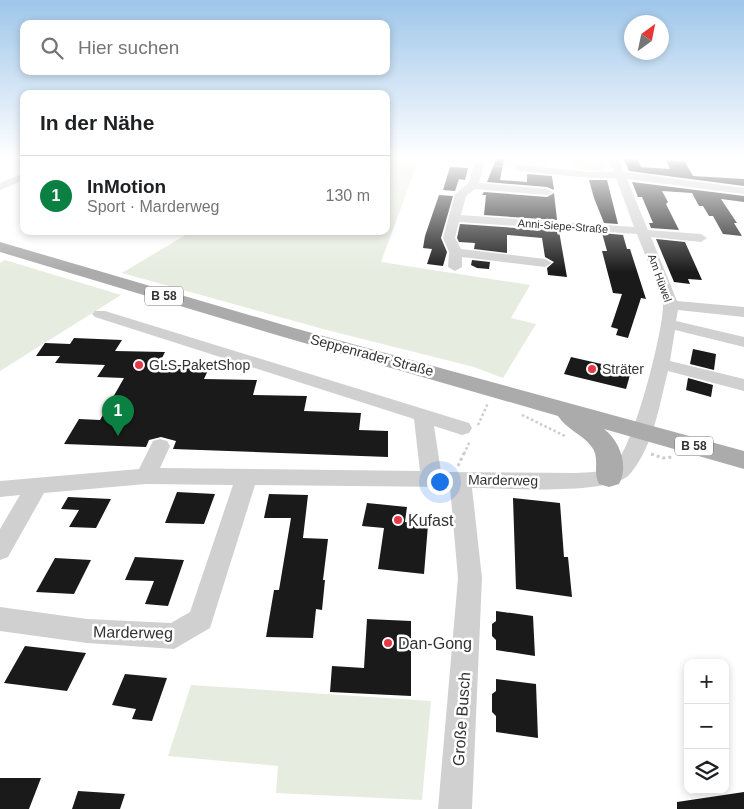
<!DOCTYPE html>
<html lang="de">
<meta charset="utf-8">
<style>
body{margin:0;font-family:Arial,sans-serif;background:#f6f6f6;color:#202124}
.controls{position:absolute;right:15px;bottom:15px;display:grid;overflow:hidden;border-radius:10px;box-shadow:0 2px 8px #0003}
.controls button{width:45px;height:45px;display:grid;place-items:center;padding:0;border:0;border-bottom:1px solid #e0e0e0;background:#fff;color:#202124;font:25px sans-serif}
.compass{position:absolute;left:624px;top:15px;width:45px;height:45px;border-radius:50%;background:#fff;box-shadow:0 2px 8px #0003;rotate:33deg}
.you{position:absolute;left:439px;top:481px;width:18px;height:18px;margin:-12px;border:4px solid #fff;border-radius:50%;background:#1a73e8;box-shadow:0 0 0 8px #1a73e833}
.badge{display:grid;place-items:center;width:32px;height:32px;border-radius:50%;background:#0b8043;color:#fff;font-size:16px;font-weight:700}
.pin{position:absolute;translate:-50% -41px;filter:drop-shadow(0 1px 2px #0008)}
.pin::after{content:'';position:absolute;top:26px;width:18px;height:15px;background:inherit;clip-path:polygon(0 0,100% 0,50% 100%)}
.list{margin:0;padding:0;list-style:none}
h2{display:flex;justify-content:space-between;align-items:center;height:65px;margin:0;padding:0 20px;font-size:21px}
h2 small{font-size:16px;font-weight:400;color:#757577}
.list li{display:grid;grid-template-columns:32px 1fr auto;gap:15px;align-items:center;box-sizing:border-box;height:80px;padding:0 20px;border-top:1px solid #e0e0e0}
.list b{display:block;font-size:19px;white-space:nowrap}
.list p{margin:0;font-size:16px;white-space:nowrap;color:#757577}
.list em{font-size:16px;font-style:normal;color:#757577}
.icon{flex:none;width:28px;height:28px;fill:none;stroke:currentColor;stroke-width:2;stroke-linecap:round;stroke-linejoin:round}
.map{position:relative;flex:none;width:744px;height:809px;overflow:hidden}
.search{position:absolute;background:#fff;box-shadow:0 2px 8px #0003;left:20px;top:20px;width:370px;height:55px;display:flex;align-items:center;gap:12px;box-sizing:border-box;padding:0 18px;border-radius:10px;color:#757577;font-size:19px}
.panel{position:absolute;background:#fff;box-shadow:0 2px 8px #0003;left:20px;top:90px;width:370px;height:145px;border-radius:10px}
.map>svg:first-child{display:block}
</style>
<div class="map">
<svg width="744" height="809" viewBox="0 0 744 809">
<rect width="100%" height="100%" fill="#fff"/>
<path fill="#e6ecdf" d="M386,159H419L381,262L530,285L511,318L536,324L503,378L474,367L323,329L122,273L192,231H386Z
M427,159H546L545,169Z
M573,159H603L605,172L578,169L577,165H572Z
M5,260L121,295L0,371V263Z
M191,685L431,701L422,800L276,793L278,766L168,756Z"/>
<path fill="#1a1a1a" d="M496,159H504L500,180L527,182V174L552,176L554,190L547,187L487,182Z
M624,159H637L641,167L670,169L666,160L685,162L693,176L744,179V186L629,171Z
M450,167L468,168L465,180L459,179L455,191L443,190Z
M589,180H607L618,224L604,223L594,198Z
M632,182L744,196V202L721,199L737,223H734L742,236L723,234L713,216H709L703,206H699L692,193L662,191L668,202L666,204L679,230L651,228L649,223H653L642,197H638Z
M484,192L547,197L554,193L557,220L484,215L486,195H482Z
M439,195L453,196L441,238L447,252L443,266L427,264L432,249L423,248L425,236Z
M460,224L559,231L567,277L548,275L547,268L554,262L545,257L542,238L507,235V253L474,249L475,243L459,242L457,238Z
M602,233L623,235L627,249H630L646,299L641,298L628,338L616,335L618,329L611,327L622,294L613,293L602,251H607Z
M656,239L685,242L702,280L688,279L690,284L674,282Z
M472,260L490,262L489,269L477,268L471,265Z
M74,338L122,340L115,351L165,352L159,364L210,366L204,379L257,380L253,395L307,396L304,411L361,413L359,430L388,431V457L173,449L176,441L161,437L149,440L146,447L64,444L79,419L100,420L124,378L97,377L105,365L55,363L60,356H36L45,343L70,344Z
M693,349L716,354L714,370L690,364Z
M571,357L619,368L618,372L630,375L626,389L564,374Z
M688,378L713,385L711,397L686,390Z
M177,492L215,494L204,524L165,523Z
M269,494L308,495L303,538L328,539L323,580H325L322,610L316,609L313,638L266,637L274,590H279L291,518H264Z
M68,497L111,499L96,528L69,527L79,510L61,509Z
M513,498L560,503L564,557H568L572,597L516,589Z
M367,503L407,507L405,522L428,525L424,574L378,569L384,528L362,526Z
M135,557L184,560L168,606L145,604L154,581L125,580Z
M55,558L91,560L74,594L36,592Z
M496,611L533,616L535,656L496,650V640L492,636V624L496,621Z
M367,619L411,621V696L330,692L332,666L364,668Z
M25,646L86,653L67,691L4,683Z
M125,674L167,678L152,721L132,719L136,709L112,705Z
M496,679L536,684L538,738L496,732V716L492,712V694L496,691Z
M0,778H41L29,809H0Z
M78,791L125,794L120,809H72Z
M744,792V809H677V802Z"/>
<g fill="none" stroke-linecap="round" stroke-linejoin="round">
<path stroke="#cdcdcd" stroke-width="1" stroke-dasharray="1 1" stroke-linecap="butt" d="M391,159L467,164
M490,166L507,167"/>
<path stroke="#cdcdcd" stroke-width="2.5" stroke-dasharray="2.5 2.5" stroke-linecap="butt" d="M522,415L565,436
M478,425L488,403
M464,454L470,441"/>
<path stroke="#cdcdcd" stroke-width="3" stroke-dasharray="3 3" stroke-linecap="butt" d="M651,454L663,458L673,457
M458,466L464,453"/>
<path fill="#d0d0d0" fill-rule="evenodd" d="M609,159H619L624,172L744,188V194L627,179L648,230L701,234L707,238L701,242L651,237L677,301L744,307V317L678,310L676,321L744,337V347L675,330L670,361L744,379V391L668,371C659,406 654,445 630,474C612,496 502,488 472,488L482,578L472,809H438L458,578L450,487L255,485L210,628L174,649L87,643L0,631V607L87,619L171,623L190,612L233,485L146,484L44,493L8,557L0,560V529L20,495L0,497V481L139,469L153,441L160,439L167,441L170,446L160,468L420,471L414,419L95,317L92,314L95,311H105L469,423L472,428L469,433L462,435L434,426L441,472L576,473C588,472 603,473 613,466C633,451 663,332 663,306C663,296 642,248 637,234L459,222L455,238L461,249L545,259L552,263L545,267L462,257V267L455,271L448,267L449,252L443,238L455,194L468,184L474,165L479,162L484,165L479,183L547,189L553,192L547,195L475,189L466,196L461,215L634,227L616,178H591L518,171L513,168L518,165L591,172H614Z
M24,173V180L0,190V183Z"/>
<path fill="#ababab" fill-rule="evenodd" d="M0,242L294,328L744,451V469L604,429C620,441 629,466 619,484L609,487L599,484C592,471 601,458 591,446C582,434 566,429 558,416L280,336L0,252Z"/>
</g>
<linearGradient id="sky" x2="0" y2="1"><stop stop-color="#9ec6ea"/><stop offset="0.58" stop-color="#fff"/><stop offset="1" stop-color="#fff" stop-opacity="0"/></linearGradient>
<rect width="744" height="272" fill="url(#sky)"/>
<g fill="#e63946" stroke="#fff" stroke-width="2">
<circle cx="139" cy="365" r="5"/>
<circle cx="592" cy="369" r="5"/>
<circle cx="398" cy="520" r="5"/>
<circle cx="388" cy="643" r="5"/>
</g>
<g text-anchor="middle" stroke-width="5" stroke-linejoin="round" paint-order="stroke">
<g font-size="11" fill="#333" stroke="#fff">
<text transform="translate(563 226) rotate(4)" y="4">Anni-Siepe-Straße</text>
<text transform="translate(660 278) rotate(70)" y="4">Am Hüwel</text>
</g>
<g fill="#fff" stroke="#707070" stroke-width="1">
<rect x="145" y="286.5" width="38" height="19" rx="4"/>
<rect x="675" y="436.5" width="38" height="19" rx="4"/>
</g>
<g font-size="12" font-weight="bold" fill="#333">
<text x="164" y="300">B 58</text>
<text x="694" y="450">B 58</text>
</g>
<g font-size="14" fill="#333" stroke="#fff">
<text transform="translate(372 355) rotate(15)" y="5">Seppenrader Straße</text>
<text transform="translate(503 480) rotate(1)" y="5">Marderweg</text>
</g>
<g font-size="14" fill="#333" stroke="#fff" text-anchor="start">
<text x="149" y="370">GLS-PaketShop</text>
<text x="602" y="374">Sträter</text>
</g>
<g font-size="16" fill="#333" stroke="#fff" text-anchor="start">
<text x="408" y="526">Kufast</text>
<text x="398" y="649">Dan-Gong</text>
</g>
<g font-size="16" fill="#333" stroke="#fff">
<text transform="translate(133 632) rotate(1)" y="6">Marderweg</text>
<text transform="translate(461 719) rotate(-86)" y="6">Große Busch</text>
</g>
</g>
</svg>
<div class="controls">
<button>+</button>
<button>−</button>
<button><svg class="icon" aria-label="layers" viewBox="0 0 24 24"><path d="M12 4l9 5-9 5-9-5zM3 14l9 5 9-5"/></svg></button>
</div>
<svg class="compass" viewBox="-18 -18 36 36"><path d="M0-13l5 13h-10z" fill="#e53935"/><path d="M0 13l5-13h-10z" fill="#757577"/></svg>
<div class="you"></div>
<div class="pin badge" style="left:118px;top:436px">1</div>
<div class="search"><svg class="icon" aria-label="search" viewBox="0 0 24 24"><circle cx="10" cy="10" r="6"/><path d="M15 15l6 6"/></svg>Hier suchen</div>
<section class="panel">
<h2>In der Nähe<small></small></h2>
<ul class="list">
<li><span class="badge">1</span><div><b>InMotion</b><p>Sport · Marderweg</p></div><em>130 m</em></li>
</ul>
</section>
</div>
